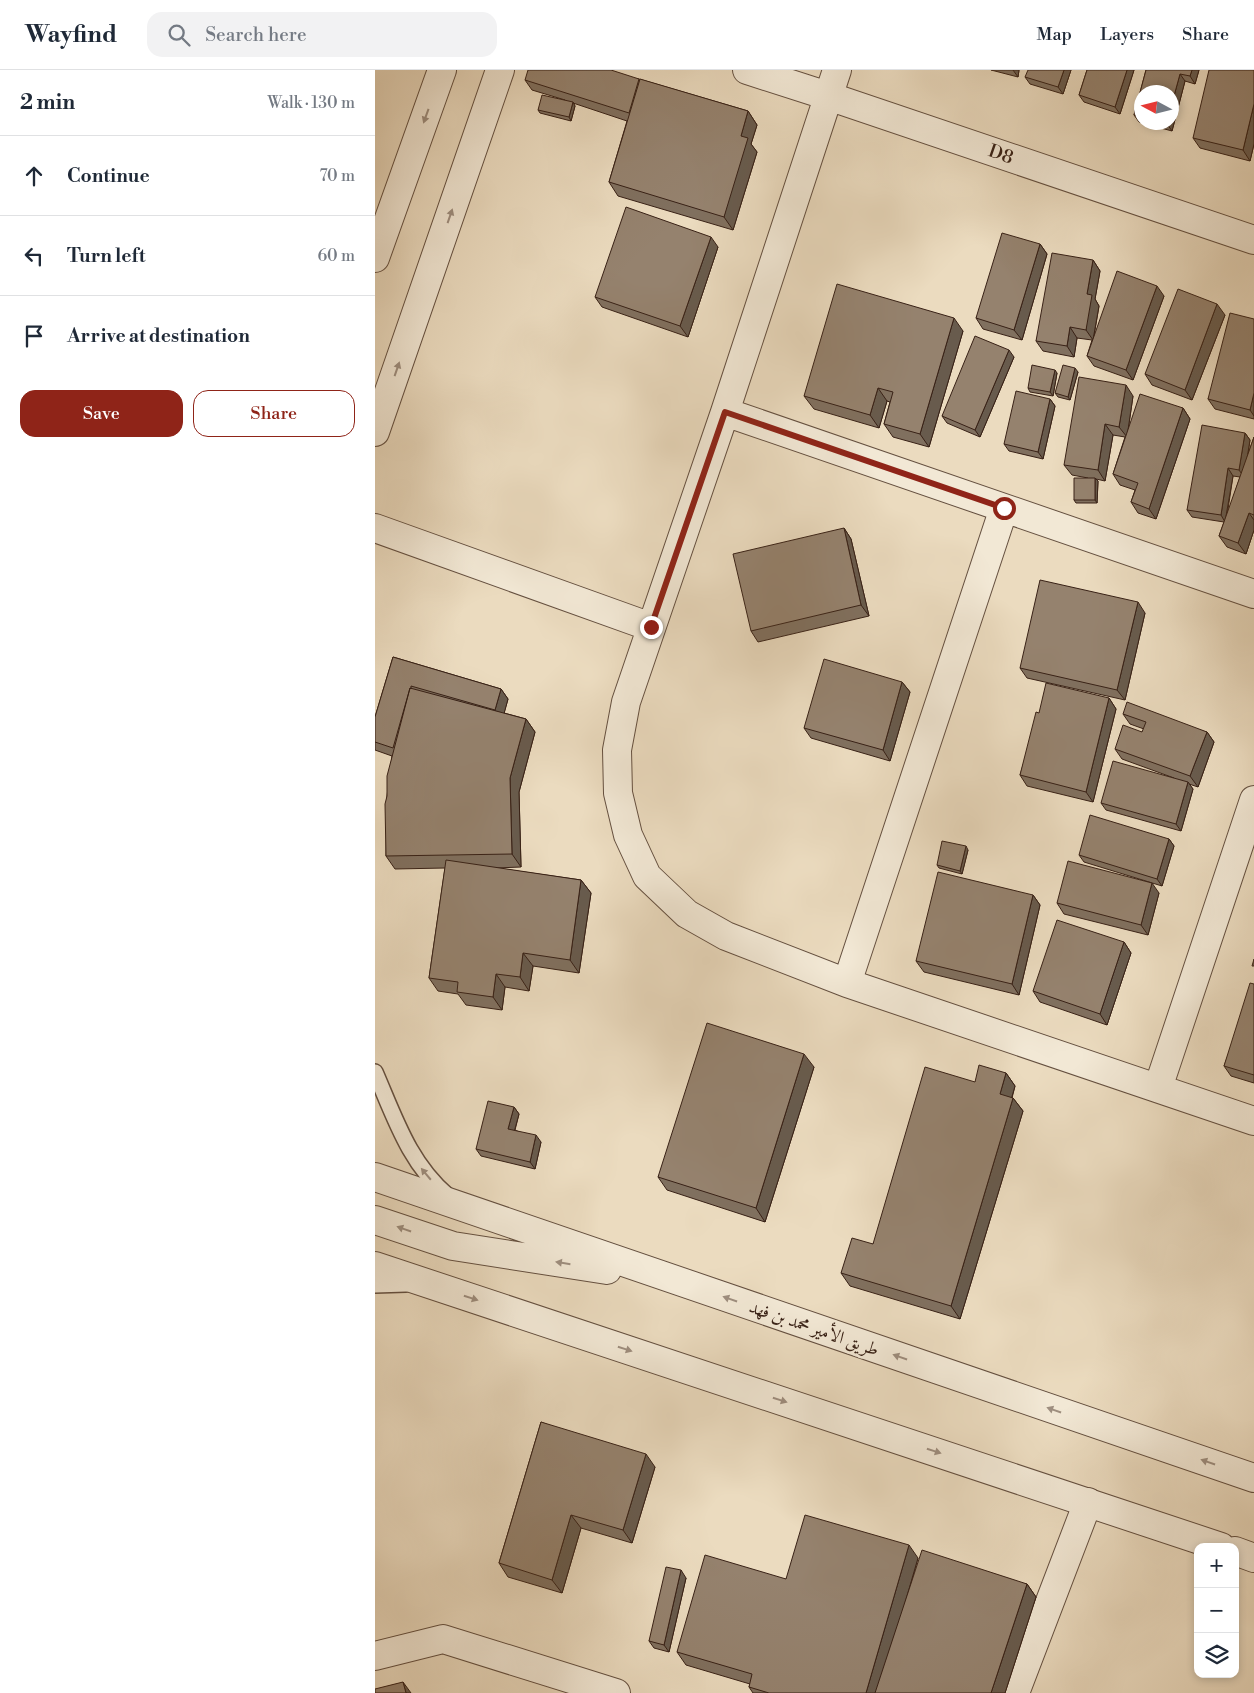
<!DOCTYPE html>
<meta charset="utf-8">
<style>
body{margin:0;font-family:"Libre Bodoni",Amiri,serif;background:#f2f2f3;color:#1f2937}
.controls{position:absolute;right:15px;bottom:15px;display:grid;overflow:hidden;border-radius:10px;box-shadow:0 2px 8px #0003}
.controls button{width:45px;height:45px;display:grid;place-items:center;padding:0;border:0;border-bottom:1px solid #e0e1e3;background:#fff;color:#1f2937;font:25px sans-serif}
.compass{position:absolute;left:759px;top:15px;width:45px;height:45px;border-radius:50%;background:#fff;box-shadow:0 2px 8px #0003;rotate:277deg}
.stop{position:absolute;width:15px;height:15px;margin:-11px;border:4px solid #8f2418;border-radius:50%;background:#fff}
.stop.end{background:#8f2418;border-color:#fff;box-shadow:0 1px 5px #0008}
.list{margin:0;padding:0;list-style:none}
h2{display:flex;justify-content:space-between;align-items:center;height:65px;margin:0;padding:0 20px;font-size:21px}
h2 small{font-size:16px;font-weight:400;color:#747a83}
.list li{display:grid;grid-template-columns:32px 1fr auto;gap:15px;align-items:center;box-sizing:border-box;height:80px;padding:0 20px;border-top:1px solid #e0e1e3}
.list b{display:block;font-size:19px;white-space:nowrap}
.list em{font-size:16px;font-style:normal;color:#747a83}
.actions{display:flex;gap:10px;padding:15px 20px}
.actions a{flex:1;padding:11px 0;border:1px solid #8f2418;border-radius:15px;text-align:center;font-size:18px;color:#8f2418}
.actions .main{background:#8f2418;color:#fff}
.icon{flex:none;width:28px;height:28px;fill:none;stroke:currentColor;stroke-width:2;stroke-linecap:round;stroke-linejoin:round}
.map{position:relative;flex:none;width:879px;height:1623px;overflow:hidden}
header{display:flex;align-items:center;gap:30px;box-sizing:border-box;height:70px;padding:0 25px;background:#fff;border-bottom:1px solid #e0e1e3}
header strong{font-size:24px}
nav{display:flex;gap:28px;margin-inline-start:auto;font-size:18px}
.search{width:350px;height:45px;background:#f2f2f3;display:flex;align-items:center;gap:12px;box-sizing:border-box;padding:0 18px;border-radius:15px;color:#747a83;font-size:19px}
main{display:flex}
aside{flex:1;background:#fff}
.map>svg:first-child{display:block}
</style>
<header>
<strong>Wayfind</strong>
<div class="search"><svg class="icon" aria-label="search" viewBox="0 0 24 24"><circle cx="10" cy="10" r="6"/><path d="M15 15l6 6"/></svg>Search here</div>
<nav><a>Map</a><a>Layers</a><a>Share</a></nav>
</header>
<main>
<aside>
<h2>2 min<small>Walk · 130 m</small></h2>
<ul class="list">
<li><svg class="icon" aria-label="ahead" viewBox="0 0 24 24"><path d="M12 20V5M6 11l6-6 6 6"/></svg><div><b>Continue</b></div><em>70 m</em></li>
<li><svg class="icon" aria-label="left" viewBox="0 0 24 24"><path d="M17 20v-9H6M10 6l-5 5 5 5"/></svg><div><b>Turn left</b></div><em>60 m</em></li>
<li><svg class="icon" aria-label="arrive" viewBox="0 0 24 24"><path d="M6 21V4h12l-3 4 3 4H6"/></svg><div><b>Arrive at destination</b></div></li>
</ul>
<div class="actions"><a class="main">Save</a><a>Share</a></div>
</aside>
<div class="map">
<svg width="879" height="1623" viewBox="0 0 879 1623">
<rect width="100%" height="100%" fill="#ebdbbf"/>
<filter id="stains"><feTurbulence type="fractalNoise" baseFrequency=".004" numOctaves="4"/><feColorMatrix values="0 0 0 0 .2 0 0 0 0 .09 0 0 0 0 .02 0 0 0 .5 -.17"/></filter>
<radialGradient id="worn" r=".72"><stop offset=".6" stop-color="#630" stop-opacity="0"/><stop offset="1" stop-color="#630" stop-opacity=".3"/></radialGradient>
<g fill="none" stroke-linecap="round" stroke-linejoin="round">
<defs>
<path id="service" d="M0,1002C20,1048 34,1093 73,1126
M0,1215L31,1214"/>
<path id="minor" d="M372,0L453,26L879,170
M462,0L350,342L251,632L242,680L243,723L253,765L272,806L312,844L351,866L472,913L879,1051
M350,342L879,524
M0,458L276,557
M472,913L629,438
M783,1018L879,730
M0,1586L68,1569L241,1623
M640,1623L713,1432"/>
<path id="tertiary" d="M0,188L67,0
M0,362L125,0
M0,1107L879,1408
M0,1150L78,1176L232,1200
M0,1196L846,1477
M860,1481L879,1488"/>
</defs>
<use href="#service" stroke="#655040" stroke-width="18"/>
<use href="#minor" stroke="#655040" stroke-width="30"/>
<use href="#tertiary" stroke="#655040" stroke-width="30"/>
<use href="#service" stroke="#f2e8d5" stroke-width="15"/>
<use href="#minor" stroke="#f2e8d5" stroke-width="28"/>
<use href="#tertiary" stroke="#f2e8d5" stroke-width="28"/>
</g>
<path fill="#80705f" stroke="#382116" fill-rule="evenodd" d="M616,0H644L643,7Z
M696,0L688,24L655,14L650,7Z
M712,0H759L745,44L709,32L704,25Z
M771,0H824L820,14L810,11L797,61L764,52L759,45ZM766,22L796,52H766Z
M879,0V74L875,91L825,78L818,68Z
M264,9L373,41L382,55L376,74L382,82L358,160L243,126L234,112L252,51L198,33L200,36L196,51L165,43L163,40L190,30L157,20L150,10Z
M665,174L672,184L647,270L608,259L601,248Z
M343,177L313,267L227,237L220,227Z
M718,190L725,201L720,229L724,236L719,266L789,226L758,310L719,296L712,286L717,270L702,268L699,287L668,281L661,271Z
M850,245L817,330L777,315L770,304Z
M879,249V349L840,339L833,329Z
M588,261L554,377L518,367L509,354L515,332L512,331L504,358L439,339L429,326Z
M639,287L605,367L572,353L567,346Z
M703,302L695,330L683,327L680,323Z
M682,303L678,326L655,322L653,318Z
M758,326L753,361L808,338L815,349L781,449L763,443L756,432L760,420L745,415L738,404L750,367L738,365L730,411L721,409L723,411L722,433H701L699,430L713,408L697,405L689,395Z
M675,329L680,336L668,389L634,381L629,374Z
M870,363L875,370L873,384L879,367V460L871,484L852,477L844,466L849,452L817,447L812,440ZM858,406L865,407L852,446Z
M469,458L476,469L494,546L383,572L376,561Z
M770,543L750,630L652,608L645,598Z
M18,587L126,619L133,629L129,643L151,649L160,662L144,722L146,797L121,798L206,810L216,823L204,903L158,896L154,921L130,917L127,940L91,935L83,924L63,921L54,908L70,798L20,799L11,786L12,726L17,686L0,680V647Z
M527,612L535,622L515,691L436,668L429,658Z
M734,628L741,639L718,732L652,716L645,705L664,643Z
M748,644L832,662L839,672L823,717L814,714L818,719L806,761L731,740L726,733L799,708L747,689L740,679L767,662L769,659L755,654Z
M794,769L799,776L787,816L709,792L704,785Z
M593,780L587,804L564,798L562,795Z
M784,823L773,865L689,844L682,833Z
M658,825L665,835L644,925L549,902L541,891Z
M749,872L756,883L732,955L665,932L658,921Z
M879,914V1013L856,1006L849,996Z
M439,997L390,1152L292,1120L283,1107Z
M631,1003L640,1016L637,1028H638L648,1041L585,1249L475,1216L466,1203L498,1174L600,1012Z
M139,1037L144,1044L140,1060L166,1072L160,1099L106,1086L101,1079Z
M166,1352L280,1397L257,1473L206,1458L187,1523L133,1507L124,1493Z
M543,1488L536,1513L652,1514L661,1527L630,1623H378L374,1617L375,1614L311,1595L302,1582L411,1509Z
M311,1508L294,1582L279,1578L274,1571Z"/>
<path fill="#685b4d" stroke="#382116" d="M638,0H644L643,7Z
M689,0H696L688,24L683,17Z
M752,0H759L745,44L740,37Z
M817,0H824L820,14L815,6Z
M805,4L810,11L797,61L792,54V52H796V37Z
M198,32L200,36L196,51L194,47Z
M879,34V74L875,91L868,80Z
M373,41L382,55L376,74L382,82L358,160L349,147L366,66Z
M336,167L343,177L313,267L305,256Z
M665,174L672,184L647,270L639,260Z
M718,190L725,201L720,229L724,236L718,270L711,260L712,224Z
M782,216L789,226L758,310L751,300Z
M842,234L850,245L817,330L810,320Z
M579,248L588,261L554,377L545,364Z
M695,257L702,268L699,287L692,276Z
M634,280L639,287L605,367L600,360Z
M700,298L703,302L695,330L693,327Z
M680,300L682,303L678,326L675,322Z
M751,315L758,326L752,367L744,357Z
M503,318L512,331L504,358L495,345Z
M879,323V346L875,340Z
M675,329L680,336L668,389L663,382Z
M808,338L815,349L781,449L774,439Z
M730,354L738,365L730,411L723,400Z
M870,363L875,370L869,407L864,400Z
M853,398L858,406L850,452L846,445Z
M720,408L723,411L722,433L720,430Z
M874,443L879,450V460L871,484L863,473Z
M469,458L476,469L494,546L486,535Z
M763,532L770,543L750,630L742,620Z
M527,612L535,622L515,691L508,680Z
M126,619L133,629L127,651L120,640Z
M734,628L741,639L718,732L711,722Z
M151,649L160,662L144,722L146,797L137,784L135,708Z
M832,662L839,672L823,717L815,706Z
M813,712L818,719L806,761L801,754Z
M794,769L799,776L787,816L782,809Z
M591,776L593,780L587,804L585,801Z
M206,810L216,823L204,903L195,890Z
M777,813L784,823L773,865L766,855Z
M658,825L665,835L644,925L637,914Z
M749,872L756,883L732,955L725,944Z
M148,883L158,896L154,921L145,907Z
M121,904L130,917L127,940L118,927Z
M429,984L439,997L390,1152L381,1138Z
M631,1003L640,1016L634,1037L625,1024Z
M638,1028L648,1041L585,1249L576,1236Z
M139,1037L144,1044L138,1066L133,1059Z
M161,1065L166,1072L160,1099L155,1092Z
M271,1384L280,1397L257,1473L248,1460Z
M196,1445L206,1458L187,1523L177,1510Z
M534,1475L543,1488L504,1623H491Z
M306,1500L311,1508L294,1582L289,1575Z
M652,1514L661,1527L630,1623H616Z
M28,1612L36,1623H31Z"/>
<path fill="#95826e" stroke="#382116" d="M153,0H236L264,9L254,43L150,10Z
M653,0H689L683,17L650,7Z
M712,0H752L740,37L704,25Z
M771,0H817L815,6L805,4L796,37V22H766V47L759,45Z
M834,0H879V34L868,80L818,68Z
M265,9L373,41L366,66L373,68L349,147L234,112Z
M167,25L198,32L194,47L163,40Z
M251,137L336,167L305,256L220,227Z
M627,163L665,174L639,260L601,248Z
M677,183L718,190L712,224L717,225L711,260L695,257L692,276L661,271Z
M742,201L782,216L751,300L712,286Z
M462,214L579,248L545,364L509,354L518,322L503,318L495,345L429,326Z
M803,219L842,234L810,320L770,304Z
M855,243L879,249V323L875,340L833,329Z
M600,266L634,280L600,360L567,346Z
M657,295L680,300L675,322L653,318Z
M688,295L700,298L693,327L680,323Z
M704,307L751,315L744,357L730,354L723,400L689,395Z
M641,321L675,329L663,382L629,374Z
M765,324L808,338L774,439L756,432L763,413L738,404Z
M827,355L870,363L864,400L853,398L846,445L812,440Z
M879,367V445L874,443L863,473L844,466Z
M699,408H720V430H699Z
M469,458L486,535L376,561L358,484Z
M665,510L763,532L742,620L645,598Z
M18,587L126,619L120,640L36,616V619L35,618L18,678L0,672V647Z
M449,589L527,612L508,680L429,658Z
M671,613L734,628L711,722L645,705L661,642L664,643Z
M35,618L151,649L135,708L137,784L11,786L10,734L12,726V706Z
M752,632L832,662L815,706L740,679L748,655L767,662L771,652L748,644Z
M738,691L813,712L801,754L726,733Z
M715,745L794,769L782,809L704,785Z
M567,771L591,776L585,801L562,795Z
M71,790L206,810L195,890L148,883L145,907L121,904L118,927L82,922L83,912L54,908Z
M693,791L777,813L766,855L682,833Z
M563,802L658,825L637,914L541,891Z
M682,850L749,872L725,944L658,921Z
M879,889V896H877Z
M875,913L879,914V1005L849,996Z
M332,953L429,984L381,1138L283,1107Z
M604,995L631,1003L625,1024L638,1028L576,1236L466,1203L477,1168L498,1174L550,997L600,1012Z
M113,1031L139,1037L133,1059L161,1065L155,1092L101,1079Z
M166,1352L271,1384L248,1460L196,1445L177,1510L124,1493Z
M430,1445L534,1475L491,1623H394L374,1617L377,1604L302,1582L330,1485L411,1509Z
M547,1480L652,1514L616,1623H500Z
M291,1497L306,1500L289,1575L274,1571Z
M28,1612L31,1623H0V1619Z"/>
<defs><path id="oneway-solid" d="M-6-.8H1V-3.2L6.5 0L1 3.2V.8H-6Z" transform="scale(1.25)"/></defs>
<g fill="#9e8e7f">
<use href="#oneway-solid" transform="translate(51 46) rotate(110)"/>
<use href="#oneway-solid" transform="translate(75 146) rotate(-71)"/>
<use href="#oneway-solid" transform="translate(22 299) rotate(-71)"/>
<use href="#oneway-solid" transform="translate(51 1104) rotate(-130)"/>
<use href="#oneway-solid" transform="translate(29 1159) rotate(-161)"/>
<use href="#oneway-solid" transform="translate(188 1193) rotate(-171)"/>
<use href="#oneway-solid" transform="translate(96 1228) rotate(18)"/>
<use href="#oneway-solid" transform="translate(355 1229) rotate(-161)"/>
<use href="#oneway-solid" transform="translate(250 1279) rotate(18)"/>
<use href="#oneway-solid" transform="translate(525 1287) rotate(-161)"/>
<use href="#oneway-solid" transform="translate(405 1330) rotate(18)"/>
<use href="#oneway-solid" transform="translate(679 1340) rotate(-161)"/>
<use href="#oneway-solid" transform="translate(559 1381) rotate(18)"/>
<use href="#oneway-solid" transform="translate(833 1392) rotate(-161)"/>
</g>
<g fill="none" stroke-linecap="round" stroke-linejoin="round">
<path stroke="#8f2418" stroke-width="6" d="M276,557L350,342L629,438"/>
</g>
<g text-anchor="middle" stroke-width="5" stroke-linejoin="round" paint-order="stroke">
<g font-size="18" fill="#382116" stroke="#f2e8d5">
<text transform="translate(626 84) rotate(19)" y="6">D8</text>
<text transform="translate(439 1258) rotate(19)" y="6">طريق الأمير محمد بن فهد</text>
</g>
</g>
<rect width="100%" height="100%" filter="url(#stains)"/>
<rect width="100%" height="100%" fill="url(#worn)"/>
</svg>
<div class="controls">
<button>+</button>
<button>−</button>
<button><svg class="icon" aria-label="layers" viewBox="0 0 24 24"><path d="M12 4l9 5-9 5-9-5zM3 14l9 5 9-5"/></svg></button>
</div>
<svg class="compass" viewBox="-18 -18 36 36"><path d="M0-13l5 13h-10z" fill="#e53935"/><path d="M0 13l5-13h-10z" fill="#747a83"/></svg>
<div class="stop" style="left:629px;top:438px"></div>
<div class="stop end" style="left:276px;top:557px"></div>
</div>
</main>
